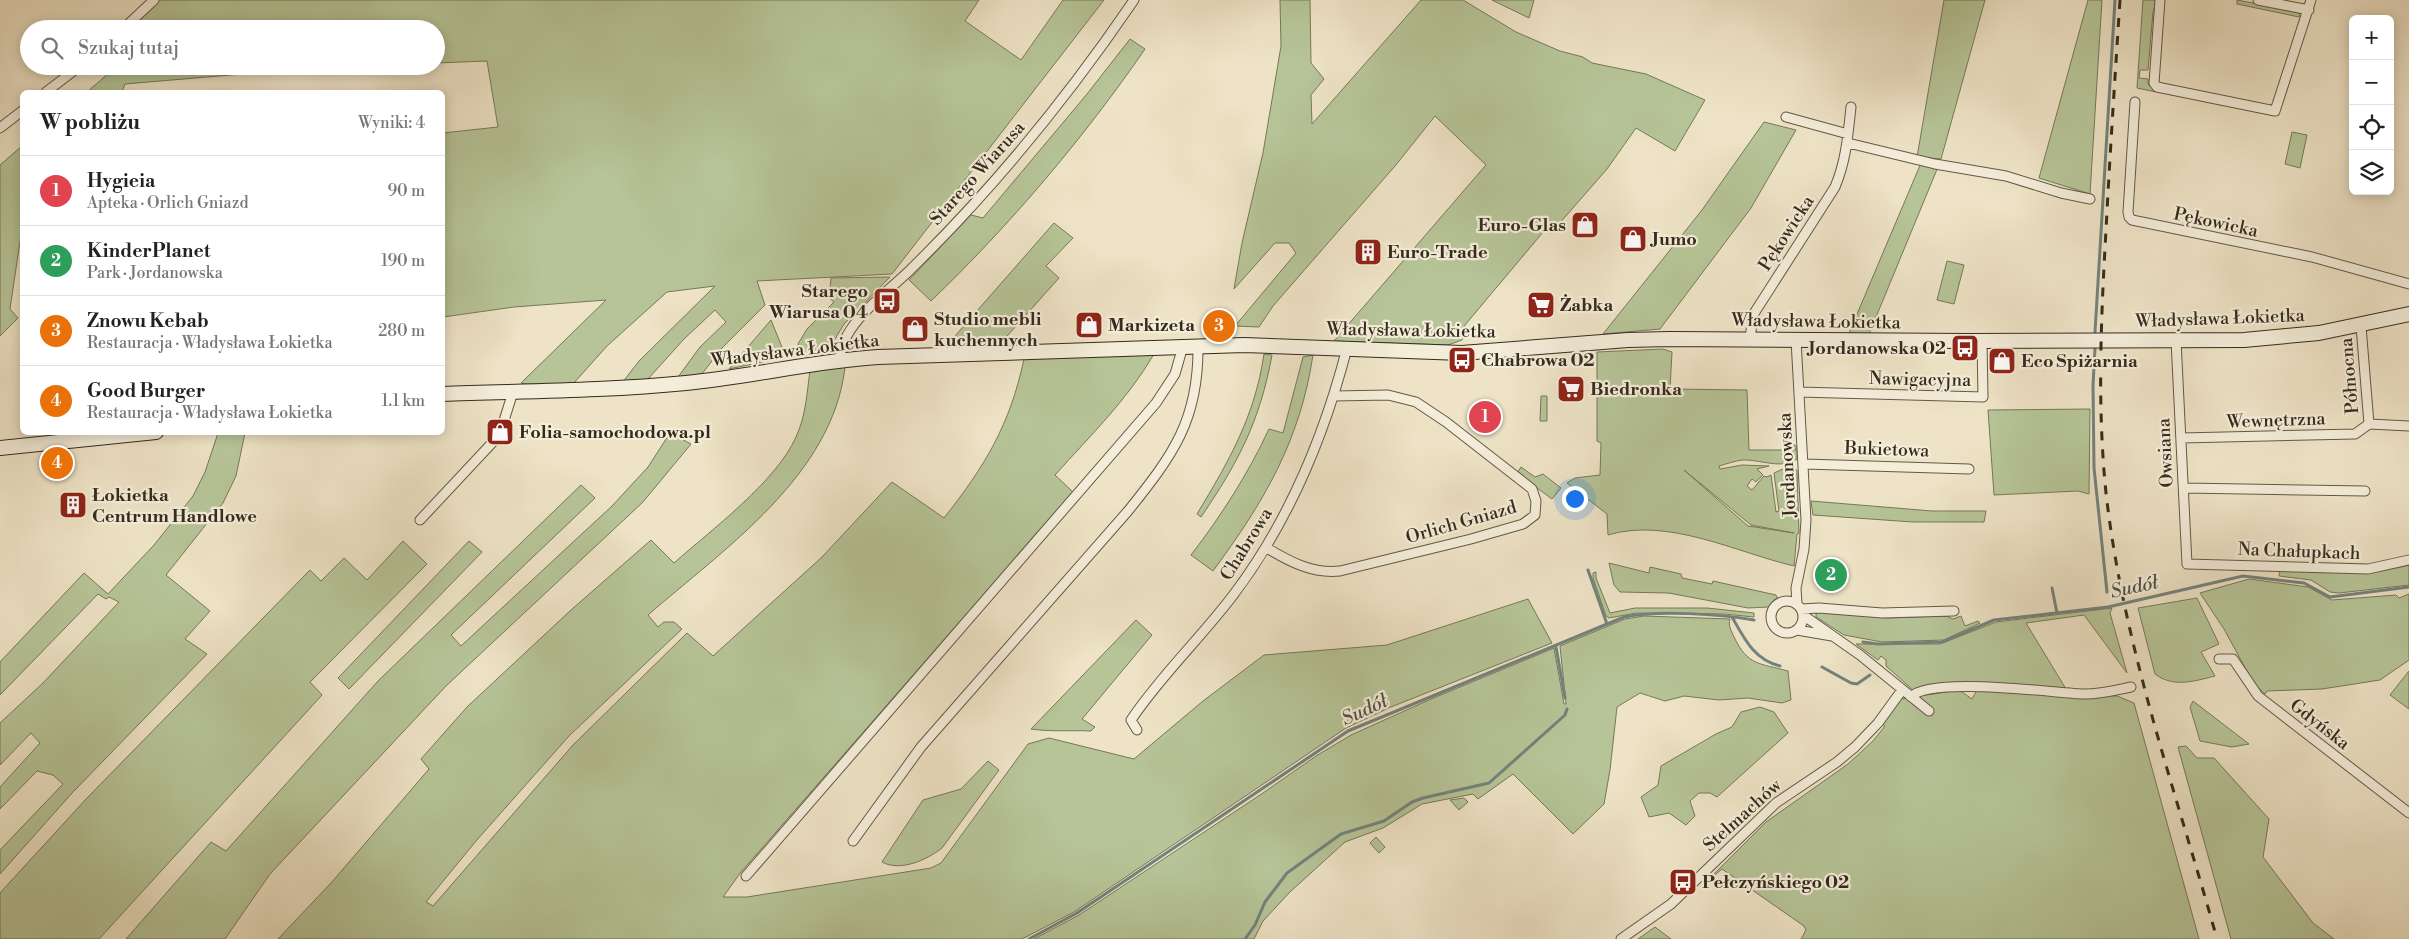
<!DOCTYPE html>
<html lang="pl">
<meta charset="utf-8">
<style>
body{margin:0;font-family:"Libre Bodoni",serif;background:#f6f6f6;color:#222}
.controls{position:absolute;right:15px;top:15px;display:grid;overflow:hidden;border-radius:8px;box-shadow:0 2px 12px #0003}
.controls button{width:45px;height:45px;display:grid;place-items:center;padding:0;border:0;border-bottom:1px solid #e0e0e0;background:#fff;color:#222;font:25px sans-serif}
.you{position:absolute;left:1574px;top:498px;width:18px;height:18px;margin:-12px;border:4px solid #fff;border-radius:50%;background:#1a73e8;box-shadow:0 0 0 8px #1a73e833}
.badge{display:grid;place-items:center;width:32px;height:32px;border-radius:50%;background:#8f2418;color:#fff;font-size:16px;font-weight:700}
.pin{position:absolute;translate:-50% -50%;border:2px solid #fff;box-shadow:0 1px 5px #0006}
.list{margin:0;padding:0;list-style:none}
h2{display:flex;justify-content:space-between;align-items:center;height:65px;margin:0;padding:0 20px;font-size:21px}
h2 small{font-size:16px;font-weight:400;color:#767676}
.list li{display:grid;grid-template-columns:32px 1fr auto;gap:15px;align-items:center;box-sizing:border-box;height:70px;padding:0 20px;border-top:1px solid #e0e0e0}
.list b{display:block;font-size:19px;white-space:nowrap}
.list p{margin:0;font-size:16px;white-space:nowrap;color:#767676}
.list em{font-size:16px;font-style:normal;color:#767676}
.icon{flex:none;width:28px;height:28px;fill:none;stroke:currentColor;stroke-width:2;stroke-linecap:round;stroke-linejoin:round}
.map{position:relative;flex:none;width:2409px;height:939px;overflow:hidden}
.search{position:absolute;background:#fff;box-shadow:0 2px 12px #0003;left:20px;top:20px;width:425px;height:55px;display:flex;align-items:center;gap:12px;box-sizing:border-box;padding:0 18px;border-radius:28px;color:#767676;font-size:19px}
.panel{position:absolute;background:#fff;box-shadow:0 2px 12px #0003;left:20px;top:90px;width:425px;height:345px;border-radius:8px}
.map>svg:first-child{display:block}
</style>
<div class="map">
<svg width="2409" height="939" viewBox="0 0 2409 939">
<rect width="100%" height="100%" fill="#eee3c6"/>
<filter id="stains"><feTurbulence type="fractalNoise" baseFrequency=".004" numOctaves="4"/><feColorMatrix values="0 0 0 0 .2 0 0 0 0 .09 0 0 0 0 .02 0 0 0 .5 -.17"/></filter>
<radialGradient id="worn" r=".72"><stop offset=".6" stop-color="#630" stop-opacity="0"/><stop offset="1" stop-color="#630" stop-opacity=".3"/></radialGradient>
<path fill="#b6c497" stroke="#76785a" fill-rule="evenodd" d="M158,0H979L965,21L1021,60L1063,0H1104L892,274L757,281L765,305L722,348L701,375L678,377L700,347L726,322L715,310L684,339L648,379L622,383L639,361L715,286L667,292L607,346L573,384H525L521,383L606,300L514,307L443,317V133L498,127L487,61L436,63V29H127Z
M1280,0H1310L1311,63L1324,79L1311,95L1312,124L1421,0H1463L1516,32L1560,51L1583,57L1592,63L1646,74L1705,100L1675,151L1636,128L1607,169L1551,233L1544,231L1465,325L1462,340L1448,345L1334,341L1486,165L1435,116L1395,166L1273,306L1259,327L1235,326L1296,253L1289,243H1275L1234,289L1242,243L1263,153L1281,46Z
M1492,0H1534L1529,18Z
M1944,0H1985L1941,159L1917,157Z
M2088,0H2102L2090,194L2039,178Z
M2143,0H2157L2153,12L2148,70H2140L2139,78L2148,79V84L2156,92L2137,88Z
M2237,0L2296,11L2300,14L2299,17L2237,4Z
M1130,39L1145,49C1083,139 1010,225 931,301L909,280L971,215L983,218L1087,94Z
M117,66H336L125,84L122,92H87Z
M1764,122L1796,130L1751,208L1660,329L1603,334L1702,210Z
M2292,132L2307,135L2300,168L2285,164Z
M22,146V228L10,309L18,318L0,336V165Z
M1921,163L1938,167L1869,334L1849,333Z
M1054,223L1073,238L1046,266L1059,278L1000,344H948Z
M1947,261L1964,265L1954,304L1937,300Z
M890,277L844,324L832,344L822,354L803,356L798,344L807,329L834,302L829,298L831,278Z
M771,320L786,357L729,369Z
M1663,349L1672,352L1670,389L1747,390L1749,450H1796L1791,442L1797,447V459C1781,470 1760,459 1742,460C1735,461 1726,464 1719,466L1720,469L1742,465L1769,466L1757,469L1763,475L1756,482L1752,479L1747,486L1752,490L1764,476L1767,477L1771,475L1776,512L1779,511L1774,473L1783,469L1797,470L1799,533L1797,534L1794,566C1735,552 1668,517 1608,535L1607,514L1567,483L1575,478L1600,475L1601,443L1597,441V352ZM1684,470L1751,525L1794,533L1748,526Z
M1154,354C1128,399 1090,436 1055,475L1073,492L741,872L723,897H747L931,868L941,863L1028,744L1049,738L1134,759L1203,701L1264,655L1387,645L1528,599L1552,643L1391,707L1346,728L1074,912L1022,939H278L331,883L429,769L421,759L467,707L571,610L651,540L674,563C711,530 776,482 796,437C806,416 807,392 810,370L845,367C833,475 724,549 648,615L658,627L664,622H674L682,629L569,736L476,841L426,902L433,906L573,745L687,633L713,656L822,557L892,482L944,518C985,466 1010,425 1024,359Z
M1264,354L1272,355C1260,421 1238,463 1201,517L1197,514C1229,461 1255,416 1264,354Z
M1313,355C1300,441 1264,502 1213,571L1191,555C1221,516 1248,474 1269,429L1283,433L1303,357Z
M1541,396H1547V421H1540Z
M2090,409L2089,494L2078,491L1994,495L1988,410Z
M218,433H245L236,476L223,503L166,575L210,611L185,639L207,654L73,792L0,874V850L63,784L53,775L37,771L0,809V787L40,743L31,733L0,765V723L43,683L119,602L109,597L106,599L98,594L0,695V662L84,573L108,594L154,545L193,496L205,472Z
M670,433L691,444L643,502L446,686L270,874L225,939H126L211,842L226,851L378,681L581,485L595,498L451,635L461,646L612,506L648,467Z
M1521,467L1535,477L1543,474L1561,488L1552,499L1517,473Z
M1811,501L1932,511H1986L1984,522H1913L1813,515Z
M403,541L427,564L310,682L322,695L99,939H0V893L87,798L310,570L321,581L344,558L367,580Z
M469,541L482,552L349,689L338,678Z
M1609,563L1649,573L1650,567L1681,574L1682,578L1712,584L1713,581L1776,595L1778,600L1768,607L1748,608L1669,593L1620,592L1614,585Z
M2409,564V585L2339,593L2330,592L2311,580L2279,576L2280,569Z
M1596,572V578L1610,613L1635,608H1707L1754,613V617L1724,614L1636,613L1609,618L1606,616L1593,578V573Z
M2249,579L2308,587L2332,600L2396,595L2399,598L2409,594V660L2380,680L2322,689L2267,691L2265,694L2254,684L2224,629L2200,593Z
M2197,598L2219,644L2201,652L2215,676C2195,681 2173,688 2155,674L2138,608Z
M2112,608L2110,613L2127,673L2084,615L2026,623L2066,689L1938,685L1913,690L1886,666V660L1881,656L1878,660L1856,644H1940L1996,622Z
M1816,612L1889,618L1946,616L1953,619L1961,616L1965,626L1978,621L1980,623L1944,640L1882,642L1844,635L1816,617Z
M1644,616L1730,619C1728,626 1731,630 1734,637C1748,666 1759,663 1788,671L1791,700L1782,703L1748,698L1719,700L1684,696L1665,701L1640,693L1617,707L1610,770L1604,804L1573,834L1513,774L1478,799L1473,794L1422,804L1383,828L1345,842L1290,892L1263,921L1254,939H1034L1079,915L1263,793L1316,756L1351,735L1431,699L1554,648L1564,704H1566L1560,646L1625,619Z
M1136,620L1152,635L1082,719L1095,727L1091,731C1071,730 1051,732 1031,729Z
M2409,671V709L2390,695Z
M1959,690L1972,699L1977,690L2054,695L2117,696L2134,703L2199,939H1801L1806,930L1804,926L1722,869L1701,887L1766,822L1848,764L1873,741L1885,726L1882,724L1891,705L1901,699Z
M2193,701L2249,744L2232,747L2200,741L2190,707Z
M1760,707L1774,712L1788,733L1717,797L1710,793H1699L1690,801L1695,816L1686,825L1669,813L1649,817L1641,797L1658,785L1661,766L1716,734L1732,727L1741,712Z
M2186,746L2197,758H2214L2269,819L2263,857L2313,923L2334,939H2231L2178,747Z
M988,761L999,770L942,848C927,860 900,872 882,862L923,800L961,789Z
M1464,798L1468,802L1459,810L1450,800Z
M1376,837L1385,847L1379,853L1370,843Z
M1655,927L1671,939H1638Z"/>
<g fill="none" stroke-linecap="round" stroke-linejoin="round">
<path stroke="#73827d" stroke-width="3" d="M2095,332L2115,0
M2095,349L2093,385L2094,468L2107,592
M1588,570L1607,624
M2052,588L2057,613
M1732,617C1744,638 1754,660 1780,666
M1863,642L1878,644L1942,642L1994,620L2108,607L2243,576L2304,583L2330,597L2409,587
M1556,647L1565,698
M1822,667L1851,683L1857,684L1870,675
M1029,939L1077,913L1348,731L1624,617C1659,610 1719,614 1754,620
M1245,939L1255,925L1265,902L1287,873L1341,834L1384,821L1412,802L1423,798L1489,783L1565,715L1567,709"/>
<defs>
<path id="street" d="M2160,0L2154,83L2157,87L2275,111L2311,0
M2258,0L2309,10
M123,29L154,0
M46,92L80,66
M2135,102L2128,212L2129,217L2132,220L2312,257L2409,284
M1786,117L1848,134
M0,128L22,111
M1848,143L1935,164L2006,176L2061,193L2090,199
M2361,326L2369,424
M1750,339L1753,315L1835,187C1846,161 1848,135 1851,107
M1796,340L1806,520L1804,549L1796,588L1797,604
M2176,340L2187,564L2368,569L2409,560
M840,359C841,325 885,294 908,272C992,190 1068,97 1134,0
M1799,392L1983,397L1982,341
M2369,424L2409,426
M2181,438L2355,434L2369,424
M1804,464L1969,469
M2184,488L2365,491
M420,520L492,443L501,430L513,392
M1267,548C1290,562 1313,574 1340,571L1471,539L1523,524L1535,515L1536,501L1532,489L1446,422L1416,402L1388,395L1334,396
M1771 617a16 16 0 1 1 32 0a16 16 0 1 1-32 0Z
M1801,609L1819,608L1882,613L1954,611
M1803,615L1860,655L1929,711
M1797,630L1832,636
M2219,659H2233L2258,696L2409,813
M1911,697C1930,676 2054,693 2085,694C2101,694 2116,690 2131,687
M1137,730L1131,720C1161,675 1201,638 1234,594C1289,521 1324,437 1347,348
M853,841L921,747L1128,511C1173,455 1199,420 1198,345
M746,876L1156,403L1175,374L1183,346
M1621,939L1671,904L1776,803L1837,762L1855,747L1878,723L1902,690"/>
<path id="secondary" d="M442,394C524,391 605,391 686,383C750,377 813,361 878,357L1244,345L1462,353L1628,340L1670,339L1969,341L2244,340L2319,333L2409,314
M0,448L156,432"/>
</defs>
<use href="#street" stroke="#635946" stroke-width="11"/>
<use href="#secondary" stroke="#352b1c" stroke-width="16"/>
<use href="#street" stroke="#f4edda" stroke-width="9"/>
<use href="#secondary" stroke="#f4edda" stroke-width="14"/>
<path stroke="#352b1c" stroke-width="3" stroke-dasharray="9 9" stroke-linecap="butt" d="M2120,0C2115,77 2110,153 2106,230C2101,318 2097,405 2106,493C2123,645 2176,792 2217,939"/>
</g>
<defs>
<symbol id="shop-square" viewBox="-11 -11 22 22"><rect x="-9" y="-9" width="18" height="18" rx="4" fill="#8f2418" stroke="#f4edda"/><path d="M-5-2.5h2.3a2.7 3.5 0 0 1 5.4 0H5L5.5 6h-11ZM-1.5-2.5h3a1.5 2.3 0 0 0-3 0Z" fill="#fff"/></symbol>
<symbol id="building-square" viewBox="-11 -11 22 22"><rect x="-9" y="-9" width="18" height="18" rx="4" fill="#8f2418" stroke="#f4edda"/><path d="M-4-6H4V6H1V3H-1V6H-4ZM-2.5-4.3h1.7v1.8h-1.7ZM.8-4.3h1.7v1.8H.8ZM-2.5-1h1.7V.8h-1.7ZM.8-1h1.7V.8H.8Z" fill="#fff"/></symbol>
<symbol id="bus-square" viewBox="-11 -11 22 22"><rect x="-9" y="-9" width="18" height="18" rx="4" fill="#8f2418" stroke="#f4edda"/><path d="M-5-6H5V4H4V6H2V4H-2V6H-4V4H-5ZM-3.5-4V0h7V-4ZM-3.5 1.2v1.5H-2V1.2ZM2 1.2v1.5H3.5V1.2Z" fill="#fff"/></symbol>
<symbol id="supermarket-square" viewBox="-11 -11 22 22"><rect x="-9" y="-9" width="18" height="18" rx="4" fill="#8f2418" stroke="#f4edda"/><path d="M-6-5.5h2.5l.6 2H6L4.5 2H-2.5L-4.4-4H-6ZM-1.5 3.2a1.3 1.3 0 1 0 .1 0ZM3 3.2a1.3 1.3 0 1 0 .1 0Z" fill="#fff"/></symbol>
</defs>
<g fill-rule="evenodd">
<use href="#shop-square" x="1569" y="209" width="32" height="32"/>
<use href="#shop-square" x="1617" y="223" width="32" height="32"/>
<use href="#building-square" x="1352" y="236" width="32" height="32"/>
<use href="#bus-square" x="871" y="285" width="32" height="32"/>
<use href="#supermarket-square" x="1525" y="289" width="32" height="32"/>
<use href="#shop-square" x="1073" y="309" width="32" height="32"/>
<use href="#shop-square" x="899" y="313" width="32" height="32"/>
<use href="#bus-square" x="1949" y="332" width="32" height="32"/>
<use href="#bus-square" x="1446" y="344" width="32" height="32"/>
<use href="#shop-square" x="1986" y="345" width="32" height="32"/>
<use href="#supermarket-square" x="1555" y="373" width="32" height="32"/>
<use href="#shop-square" x="484" y="416" width="32" height="32"/>
<use href="#building-square" x="57" y="489" width="32" height="32"/>
<use href="#bus-square" x="1667" y="866" width="32" height="32"/>
</g>
<g text-anchor="middle" stroke-width="4.5" stroke-linejoin="round" paint-order="stroke">
<g font-size="18" fill="#352b1c" stroke="#f4edda">
<text transform="translate(977 173) rotate(-48)" y="6">Starego Wiarusa</text>
<text transform="translate(2216 222) rotate(12)" y="6">Pękowicka</text>
<text transform="translate(1786 233) rotate(-57)" y="6">Pękowicka</text>
<text transform="translate(2220 318) rotate(-2)" y="6">Władysława Łokietka</text>
<text transform="translate(1816 321) rotate(1)" y="6">Władysława Łokietka</text>
<text transform="translate(1411 330) rotate(1)" y="6">Władysława Łokietka</text>
<text transform="translate(795 350) rotate(-7)" y="6">Władysława Łokietka</text>
<text transform="translate(2349 376) rotate(-95)" y="6">Północna</text>
<text transform="translate(1920 379) rotate(1)" y="6">Nawigacyjna</text>
<text transform="translate(2276 420) rotate(-2)" y="6">Wewnętrzna</text>
<text transform="translate(1887 449) rotate(2)" y="6">Bukietowa</text>
<text transform="translate(2165 453) rotate(-93)" y="6">Owsiana</text>
<text transform="translate(1787 465) rotate(-93)" y="6">Jordanowska</text>
<text transform="translate(1461 522) rotate(-16)" y="6">Orlich Gniazd</text>
<text transform="translate(1246 544) rotate(-58)" y="6">Chabrowa</text>
<text transform="translate(2299 551) rotate(2)" y="6">Na Chałupkach</text>
<text transform="translate(2320 724) rotate(38)" y="6">Gdyńska</text>
<text transform="translate(1742 815) rotate(-42)" y="6">Stelmachów</text>
</g>
<g font-size="18" font-weight="bold" fill="#352b1c" stroke="#f4edda" text-anchor="start">
<text x="1566" y="231" text-anchor="end">Euro-Glas</text>
<text x="1652" y="245">Jumo</text>
<text x="1387" y="258">Euro-Trade</text>
<text x="868" y="297" text-anchor="end">Starego<tspan x="868" dy="21">Wiarusa 04</tspan></text>
<text x="1560" y="311">Żabka</text>
<text x="934" y="325">Studio mebli<tspan x="934" dy="21">kuchennych</tspan></text>
<text x="1108" y="331">Markizeta</text>
<text x="1946" y="354" text-anchor="end">Jordanowska 02</text>
<text x="1481" y="366">Chabrowa 02</text>
<text x="2021" y="367">Eco Spiżarnia</text>
<text x="1590" y="395">Biedronka</text>
<text x="519" y="438">Folia-samochodowa.pl</text>
<text x="92" y="501">Łokietka<tspan x="92" dy="21">Centrum Handlowe</tspan></text>
<text x="1702" y="888">Pełczyńskiego 02</text>
</g>
<g font-size="19" font-style="italic" fill="#4f4f44" stroke="#f4edda">
<text transform="translate(2134 586) rotate(-12)" y="7">Sudół</text>
<text transform="translate(1364 709) rotate(-25)" y="7">Sudół</text>
</g>
</g>
<rect width="100%" height="100%" filter="url(#stains)"/>
<rect width="100%" height="100%" fill="url(#worn)"/>
</svg>
<div class="controls">
<button>+</button>
<button>−</button>
<button><svg class="icon" aria-label="locate" viewBox="0 0 24 24"><circle cx="12" cy="12" r="6"/><path d="M12 2v4M12 18v4M2 12h4M18 12h4"/></svg></button>
<button><svg class="icon" aria-label="layers" viewBox="0 0 24 24"><path d="M12 4l9 5-9 5-9-5zM3 14l9 5 9-5"/></svg></button>
</div>
<div class="you"></div>
<div class="pin badge" style="left:1485px;top:417px;background:#e0444e">1</div>
<div class="pin badge" style="left:1831px;top:575px;background:#2e9e5b">2</div>
<div class="pin badge" style="left:1219px;top:326px;background:#e8710a">3</div>
<div class="pin badge" style="left:57px;top:463px;background:#e8710a">4</div>
<div class="search"><svg class="icon" aria-label="search" viewBox="0 0 24 24"><circle cx="10" cy="10" r="6"/><path d="M15 15l6 6"/></svg>Szukaj tutaj</div>
<section class="panel">
<h2>W pobliżu<small>Wyniki: 4</small></h2>
<ul class="list">
<li><span class="badge" style="background:#e0444e">1</span><div><b>Hygieia</b><p>Apteka · Orlich Gniazd</p></div><em>90 m</em></li>
<li><span class="badge" style="background:#2e9e5b">2</span><div><b>KinderPlanet</b><p>Park · Jordanowska</p></div><em>190 m</em></li>
<li><span class="badge" style="background:#e8710a">3</span><div><b>Znowu Kebab</b><p>Restauracja · Władysława Łokietka</p></div><em>280 m</em></li>
<li><span class="badge" style="background:#e8710a">4</span><div><b>Good Burger</b><p>Restauracja · Władysława Łokietka</p></div><em>1.1 km</em></li>
</ul>
</section>
</div>
